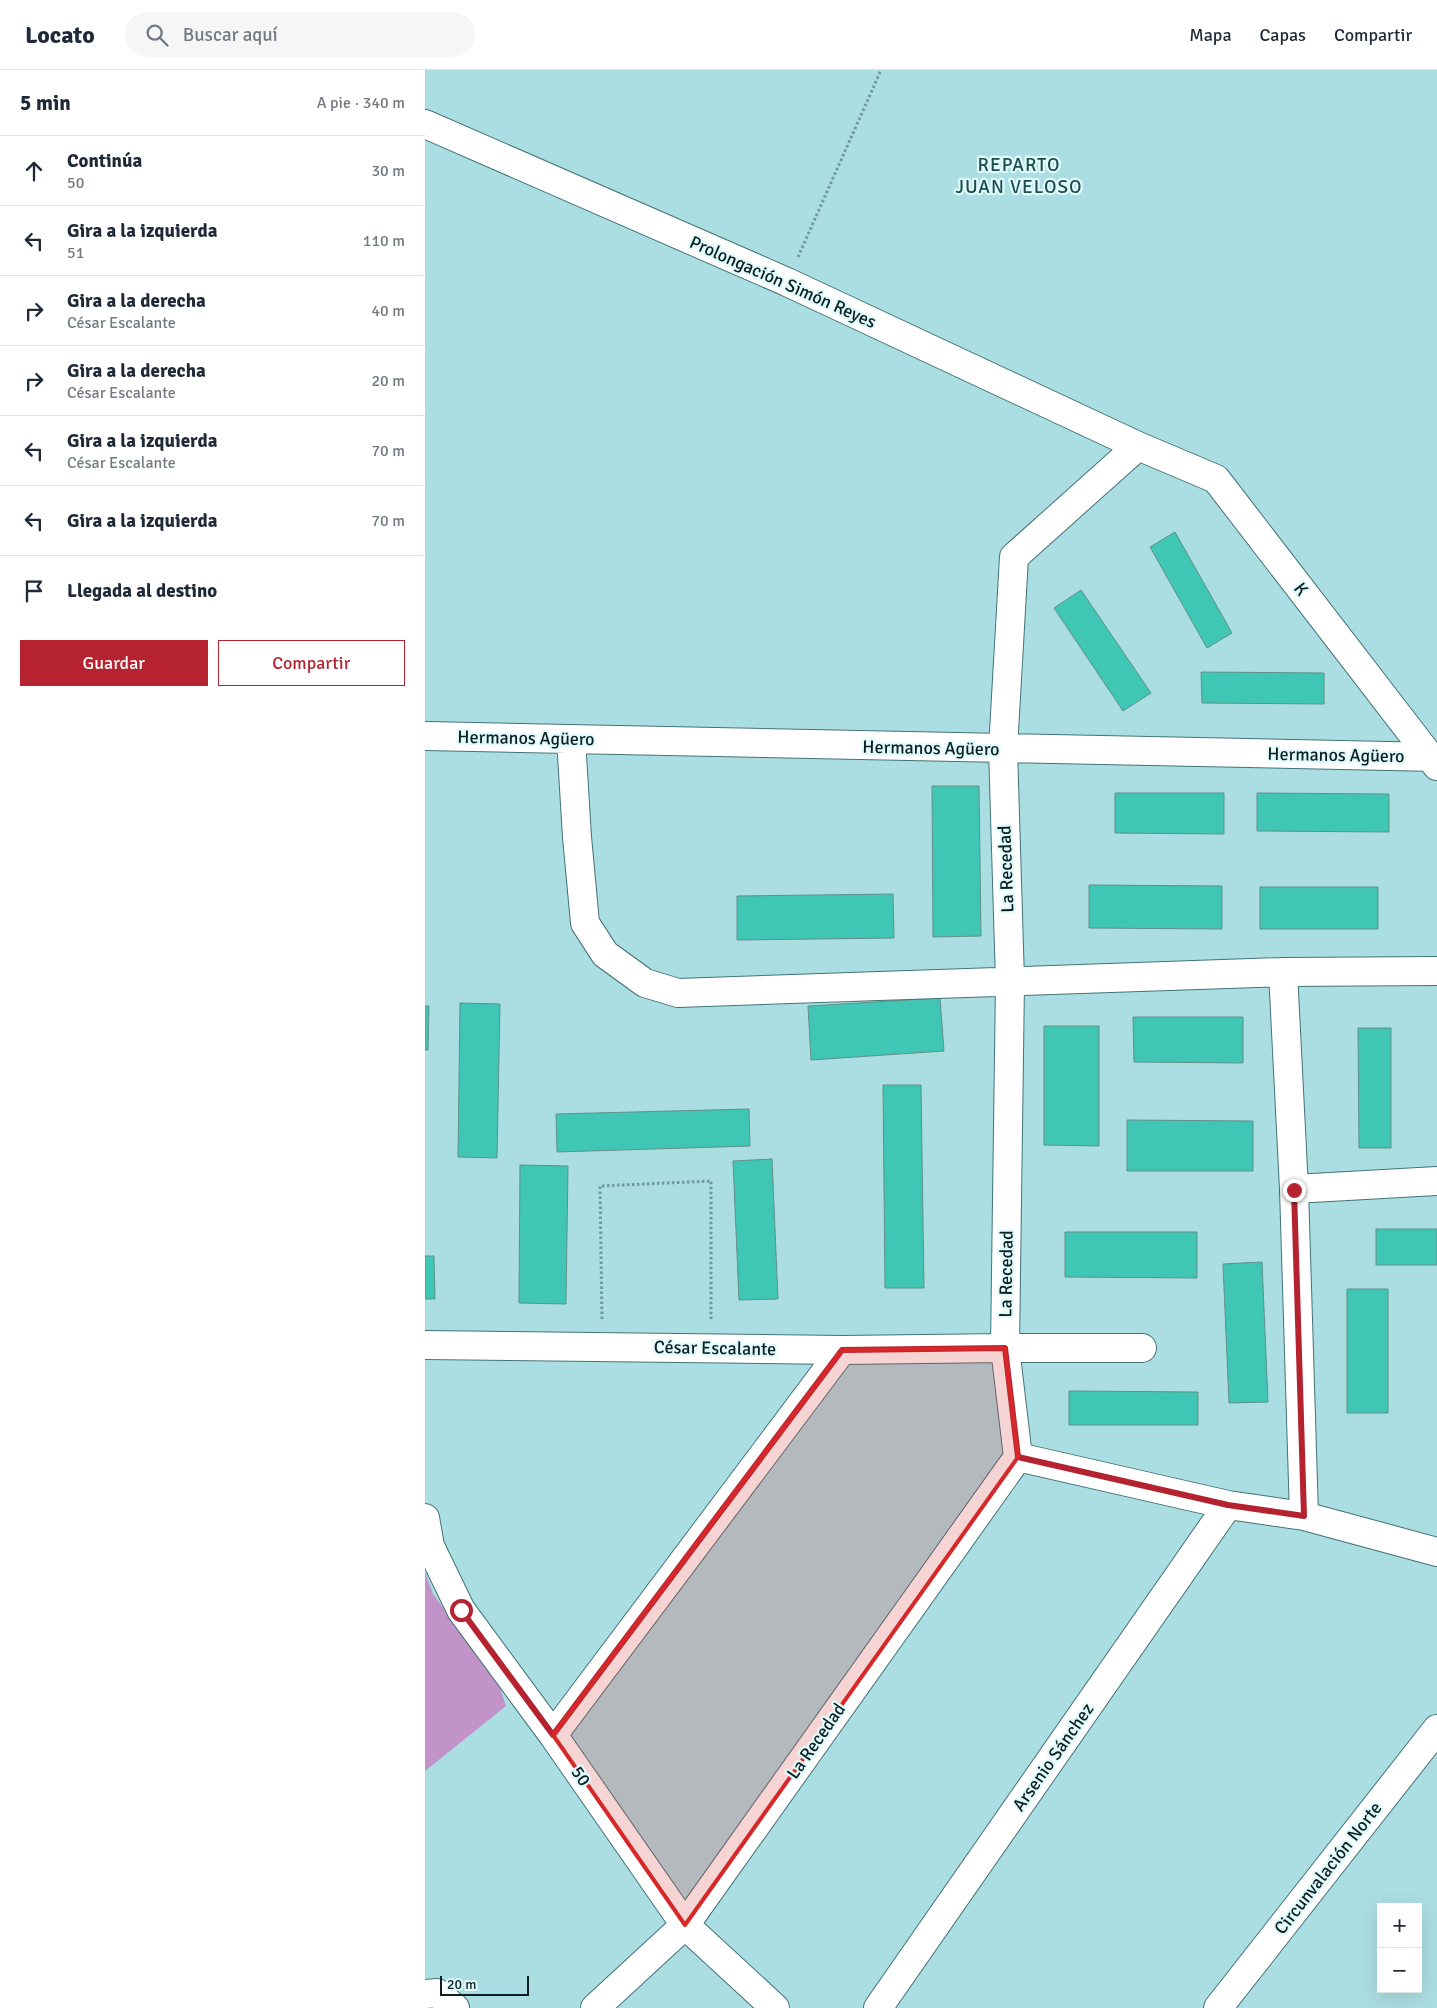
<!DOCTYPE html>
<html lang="es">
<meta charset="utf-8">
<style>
body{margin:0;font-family:Signika,sans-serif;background:#f6f6f7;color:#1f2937}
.controls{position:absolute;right:15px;bottom:15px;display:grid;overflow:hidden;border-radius:0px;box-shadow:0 5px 20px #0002}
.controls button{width:45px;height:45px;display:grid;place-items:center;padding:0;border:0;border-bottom:1px solid #e0e1e3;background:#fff;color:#1f2937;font:25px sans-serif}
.scale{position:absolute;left:15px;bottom:12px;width:89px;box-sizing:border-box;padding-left:5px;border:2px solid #0c2022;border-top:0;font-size:14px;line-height:18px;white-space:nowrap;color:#0c2022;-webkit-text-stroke:4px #e1fafc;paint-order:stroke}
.stop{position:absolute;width:15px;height:15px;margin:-11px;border:4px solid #b52330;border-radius:50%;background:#fff}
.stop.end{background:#b52330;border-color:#fff;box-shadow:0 1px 5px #0008}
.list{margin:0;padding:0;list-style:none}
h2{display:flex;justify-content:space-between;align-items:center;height:65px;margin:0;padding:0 20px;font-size:21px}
h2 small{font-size:16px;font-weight:400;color:#747a83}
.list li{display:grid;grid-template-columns:32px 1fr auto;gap:15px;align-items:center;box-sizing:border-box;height:70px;padding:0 20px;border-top:1px solid #e0e1e3}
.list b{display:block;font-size:19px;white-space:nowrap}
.list p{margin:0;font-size:16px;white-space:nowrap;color:#747a83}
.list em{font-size:16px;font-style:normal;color:#747a83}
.actions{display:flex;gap:10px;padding:15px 20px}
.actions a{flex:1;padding:11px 0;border:1px solid #b52330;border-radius:0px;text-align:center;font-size:18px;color:#b52330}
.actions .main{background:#b52330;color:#fff}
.icon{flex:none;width:28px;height:28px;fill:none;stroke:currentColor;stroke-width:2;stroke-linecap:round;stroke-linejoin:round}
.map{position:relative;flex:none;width:1012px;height:1938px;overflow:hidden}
header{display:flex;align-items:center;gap:30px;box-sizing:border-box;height:70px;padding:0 25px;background:#fff;border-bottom:1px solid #e0e1e3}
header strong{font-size:24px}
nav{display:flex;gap:28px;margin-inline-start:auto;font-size:18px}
.search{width:350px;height:45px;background:#f6f6f7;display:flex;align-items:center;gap:12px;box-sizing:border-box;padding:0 18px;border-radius:28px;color:#747a83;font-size:19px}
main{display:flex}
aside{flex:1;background:#fff}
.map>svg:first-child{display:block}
</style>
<header>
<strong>Locato</strong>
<div class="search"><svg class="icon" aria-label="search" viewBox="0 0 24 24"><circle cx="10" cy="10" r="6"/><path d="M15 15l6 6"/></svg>Buscar aquí</div>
<nav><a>Mapa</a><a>Capas</a><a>Compartir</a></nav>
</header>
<main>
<aside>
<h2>5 min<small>A pie · 340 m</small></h2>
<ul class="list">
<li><svg class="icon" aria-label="ahead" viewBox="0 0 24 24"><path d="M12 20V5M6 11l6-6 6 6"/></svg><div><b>Continúa</b><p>50</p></div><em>30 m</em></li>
<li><svg class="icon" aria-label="left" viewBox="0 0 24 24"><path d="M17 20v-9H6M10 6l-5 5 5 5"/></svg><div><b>Gira a la izquierda</b><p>51</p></div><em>110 m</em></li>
<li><svg class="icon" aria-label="right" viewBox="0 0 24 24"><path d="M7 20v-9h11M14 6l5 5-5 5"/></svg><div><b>Gira a la derecha</b><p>César Escalante</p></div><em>40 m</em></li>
<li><svg class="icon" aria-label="right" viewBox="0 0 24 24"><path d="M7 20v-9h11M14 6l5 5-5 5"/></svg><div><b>Gira a la derecha</b><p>César Escalante</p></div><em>20 m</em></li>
<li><svg class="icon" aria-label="left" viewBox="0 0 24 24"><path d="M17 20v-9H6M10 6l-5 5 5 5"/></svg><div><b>Gira a la izquierda</b><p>César Escalante</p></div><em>70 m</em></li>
<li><svg class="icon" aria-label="left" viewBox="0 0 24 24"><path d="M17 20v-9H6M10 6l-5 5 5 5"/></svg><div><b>Gira a la izquierda</b></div><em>70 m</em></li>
<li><svg class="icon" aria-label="arrive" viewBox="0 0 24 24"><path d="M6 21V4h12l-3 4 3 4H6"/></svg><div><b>Llegada al destino</b></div></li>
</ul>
<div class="actions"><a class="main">Guardar</a><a>Compartir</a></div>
</aside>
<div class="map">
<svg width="1012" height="1938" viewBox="0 0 1012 1938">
<rect width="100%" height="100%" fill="#abdee3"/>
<path fill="#c293c8" d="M0,1502L8,1524L51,1583L68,1597L81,1636L0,1701Z"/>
<path fill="#40c6b5" stroke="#609088" d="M750,462L807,563L782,578L725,477Z
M656,520L726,623L698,641L629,538Z
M776,602L899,603V634L777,633Z
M507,716H554L556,866L508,867Z
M690,723H799V764L690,763Z
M832,723L964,724V762L832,761Z
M664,815L797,816V859L664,858Z
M835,817H953V859H835Z
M468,824L469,868L312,870V826Z
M515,928L519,981L386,990L383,936Z
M35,933L75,934L72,1088L33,1087Z
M0,936H4L3,980H0Z
M708,947H818V993L709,992Z
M619,956H674V1076L619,1075Z
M933,958H966V1078H934Z
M458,1015H496L499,1218H460Z
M324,1039L325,1076L132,1082L131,1044Z
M702,1050L828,1051V1101H702Z
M347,1089L353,1229L314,1230L308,1091Z
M95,1095L143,1096L141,1234L94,1233Z
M951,1159H1012V1195H951Z
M640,1162H772V1208L640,1207Z
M0,1186H9L10,1229H0Z
M837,1192L843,1332L804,1333L798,1194Z
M922,1219H963V1343H922Z
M644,1321L773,1322V1355H644Z"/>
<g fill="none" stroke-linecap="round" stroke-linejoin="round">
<defs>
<path id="minor" d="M0,54L362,212L713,376L791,409L1012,696
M713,376L589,487L578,679L585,911L580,1278L593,1387L803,1435L879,1446L1012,1482
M0,666L1012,687
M146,669L152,767L160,853L180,884L220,913L253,923L858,902L1012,901
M858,902L869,1119L879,1446
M869,1119L1012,1111
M0,1275L417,1280L580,1278H717
M0,1448L5,1476L36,1540L128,1665L260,1855L350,1938
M128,1665L417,1280
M0,1924L12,1923L30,1938
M170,1938L260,1855L593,1387
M453,1938L803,1435
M793,1938L1012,1659"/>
</defs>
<use href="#minor" stroke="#437377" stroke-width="30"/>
<path stroke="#71989c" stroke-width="3" stroke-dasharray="2.5 2.5" stroke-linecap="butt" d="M373,187L456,0
M177,1249L175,1116L286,1111V1251"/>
<use href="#minor" stroke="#fff" stroke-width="28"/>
</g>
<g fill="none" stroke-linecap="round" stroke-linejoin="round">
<path stroke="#b52330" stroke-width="6" d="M36,1540L128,1665L417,1280L580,1278L593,1387L803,1435L879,1446L869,1120"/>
</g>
<path fill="#d62828" fill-opacity="0.2" stroke="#d62828" stroke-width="4" stroke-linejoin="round" d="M580,1278L593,1387L260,1855L128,1665L417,1280Z"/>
<g text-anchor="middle" stroke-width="4.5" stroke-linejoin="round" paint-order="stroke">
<g font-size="18" fill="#0c2022" stroke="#e1fafc">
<text transform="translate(358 212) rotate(24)" y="6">Prolongación Simón Reyes</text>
<text transform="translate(876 519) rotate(52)" y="6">K</text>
<text transform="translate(101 668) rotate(1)" y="6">Hermanos Agüero</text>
<text transform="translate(506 678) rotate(1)" y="6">Hermanos Agüero</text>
<text transform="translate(911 685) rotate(1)" y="6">Hermanos Agüero</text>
<text transform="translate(581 799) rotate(-92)" y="6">La Recedad</text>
<text transform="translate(581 1204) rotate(-89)" y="6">La Recedad</text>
<text transform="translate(290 1278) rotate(1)" y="6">César Escalante</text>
<text transform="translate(391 1671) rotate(-55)" y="6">La Recedad</text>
<text transform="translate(628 1687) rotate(-55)" y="6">Arsenio Sánchez</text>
<text transform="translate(156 1706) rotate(55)" y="6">50</text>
<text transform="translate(903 1798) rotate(-52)" y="6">Circunvalación Norte</text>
</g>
<g font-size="19" letter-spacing="1" fill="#1a4c50" stroke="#e1fafc">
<text x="594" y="101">REPARTO<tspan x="594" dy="22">JUAN VELOSO</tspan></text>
</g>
</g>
</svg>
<div class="controls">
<button>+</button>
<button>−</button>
</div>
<div class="scale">20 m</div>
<div class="stop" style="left:36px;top:1540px"></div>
<div class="stop end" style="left:869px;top:1120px"></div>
</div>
</main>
